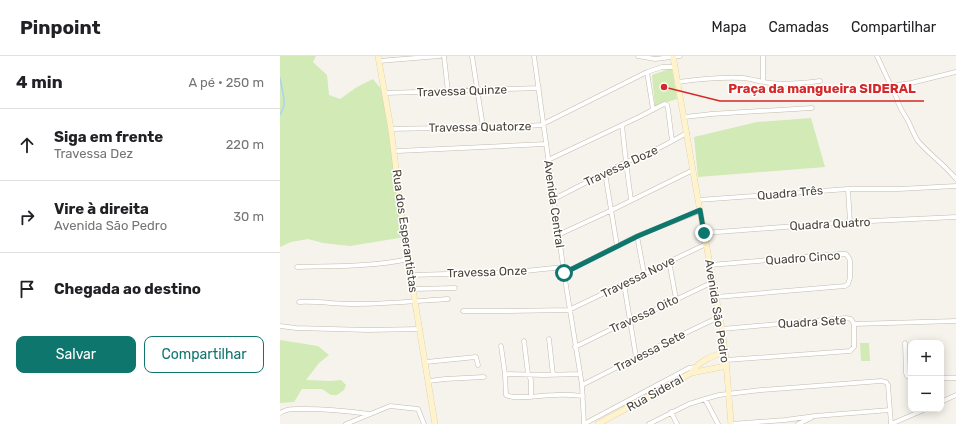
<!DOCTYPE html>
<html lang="pt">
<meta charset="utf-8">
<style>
body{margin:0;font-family:Rubik,sans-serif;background:#f2f2f2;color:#202124}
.controls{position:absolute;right:12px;bottom:12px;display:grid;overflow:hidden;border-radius:8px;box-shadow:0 2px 10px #0003}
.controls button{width:36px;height:36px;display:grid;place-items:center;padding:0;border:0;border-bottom:1px solid #e0e0e0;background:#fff;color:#202124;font:20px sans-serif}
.stop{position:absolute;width:12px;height:12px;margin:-9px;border:3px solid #0f766e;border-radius:50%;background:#fff}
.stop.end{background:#0f766e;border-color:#fff;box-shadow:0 1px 4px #0008}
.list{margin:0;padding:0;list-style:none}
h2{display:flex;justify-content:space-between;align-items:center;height:52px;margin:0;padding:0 16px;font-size:17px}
h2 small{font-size:13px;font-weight:400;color:#757577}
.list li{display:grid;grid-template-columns:26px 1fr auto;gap:12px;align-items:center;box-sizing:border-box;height:72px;padding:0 16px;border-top:1px solid #e0e0e0}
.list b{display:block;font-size:15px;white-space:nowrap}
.list p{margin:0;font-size:13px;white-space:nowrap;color:#757577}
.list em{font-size:13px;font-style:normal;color:#757577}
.actions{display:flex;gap:8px;padding:12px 16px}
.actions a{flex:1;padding:9px 0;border:1px solid #0f766e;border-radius:8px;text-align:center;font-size:14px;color:#0f766e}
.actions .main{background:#0f766e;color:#fff}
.icon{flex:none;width:22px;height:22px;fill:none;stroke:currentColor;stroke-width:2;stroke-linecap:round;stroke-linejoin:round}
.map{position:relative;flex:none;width:676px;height:368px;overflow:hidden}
header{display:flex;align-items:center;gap:24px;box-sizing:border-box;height:56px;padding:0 20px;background:#fff;border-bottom:1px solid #e0e0e0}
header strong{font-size:19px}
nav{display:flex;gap:22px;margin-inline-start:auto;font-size:14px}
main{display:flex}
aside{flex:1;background:#fff}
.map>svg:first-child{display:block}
</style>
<header>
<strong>Pinpoint</strong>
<nav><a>Mapa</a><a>Camadas</a><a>Compartilhar</a></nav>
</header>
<main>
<aside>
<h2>4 min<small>A pé · 250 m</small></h2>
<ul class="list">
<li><svg class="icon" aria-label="ahead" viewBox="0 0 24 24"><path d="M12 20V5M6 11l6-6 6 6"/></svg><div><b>Siga em frente</b><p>Travessa Dez</p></div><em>220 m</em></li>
<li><svg class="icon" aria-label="right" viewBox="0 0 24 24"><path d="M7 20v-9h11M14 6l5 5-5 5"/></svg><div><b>Vire à direita</b><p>Avenida São Pedro</p></div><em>30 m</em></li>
<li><svg class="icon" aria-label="arrive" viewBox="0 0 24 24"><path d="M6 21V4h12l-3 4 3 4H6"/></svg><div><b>Chegada ao destino</b></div></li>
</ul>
<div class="actions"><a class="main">Salvar</a><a>Compartilhar</a></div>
</aside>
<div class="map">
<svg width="676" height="368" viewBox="0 0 676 368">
<rect width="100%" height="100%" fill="#f6f3ec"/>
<path fill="#d2eab5" d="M0,0H36L33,6L47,19L49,39L60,43L77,31L93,23L102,34L125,181L70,190L43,187L28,183L11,186L0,191Z
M392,12L397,43L375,50L372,19Z
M531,62L545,111L418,121L414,81L477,66Z
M0,284L38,290L49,299L39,307L26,324L50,325L61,324L66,329L64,334L57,339H51L42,333H22L14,346L0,347Z
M580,287H589L590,305H581Z"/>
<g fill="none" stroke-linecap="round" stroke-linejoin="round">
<path stroke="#a9d4f2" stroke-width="1.5" d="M0,22L4,43V50L0,59"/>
<defs>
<path id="street" d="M164,0L168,36
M192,0L203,71
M254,0L284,217L302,329L304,368
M358,0L375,3L400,0
M597,0L617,43C619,51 623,56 627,63C631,70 633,78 638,85C650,99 665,109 676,123
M99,5L160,0
M367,16L371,41L373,54
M398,26C420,23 441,21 463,22C472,23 481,26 490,27C506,29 524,27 540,25
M483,26V0
M611,30L631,27L676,16
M105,37L259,32
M404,61L423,59L431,58L532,52
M342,69L346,106L351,144
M111,73L248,70L261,69L367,16L382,11H395
M118,95L266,88
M268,104L359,61L384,48L387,49L388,53L392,85
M325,117L337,190
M568,133L570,166
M274,143L346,106L381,91L407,77
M418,144L568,133H619L676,130
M424,177L570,166L676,161
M278,179L332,154L413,114
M357,180L364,217
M389,205L396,243
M430,209L560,198H566L569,202L570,205V222L568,228L565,230L436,241
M17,211C54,210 91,211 129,203
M284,217L357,180L420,155
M131,219L236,216L283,211
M344,228L356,301
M133,233L175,232
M19,246C37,245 56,248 75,248C106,248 137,245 168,243
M183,255H228L289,254L426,188
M574,268L676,265
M0,270L16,272L88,274L140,273
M442,273L566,262L571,263L574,268V291L570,295L446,304
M269,283L273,319
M244,285L248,318L251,324V340
M625,287L626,317L627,320L631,321
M221,290L225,318L226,339C235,344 263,339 275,339C284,338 294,339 303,340
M295,291L350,264L368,257L433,226
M146,306L196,301L198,309
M225,318L264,319L300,318
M661,322H676
M149,325L165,323L204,321
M302,329L395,282L439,261
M425,343L438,368
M661,346L676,339
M391,356L397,368
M0,357C8,352 16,353 25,353C47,353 67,355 89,358
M66,368L110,350L138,353L144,368
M304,368L409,312L415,311
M369,368L409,348L425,343L439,339L481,334L601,325L606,326L608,329L611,368
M451,368L505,364L535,360L610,354
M518,368L531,362
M611,368L646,353"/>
<path id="secondary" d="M98,0L111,73L125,185L155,368
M393,0L420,155L442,273L446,304L451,368
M411,317C419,305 432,300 445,296
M318,368L411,317L446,310"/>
</defs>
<use href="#street" stroke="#c2bbae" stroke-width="5"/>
<use href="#secondary" stroke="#d6c79b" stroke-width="6"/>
<use href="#street" stroke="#fff" stroke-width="4"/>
<use href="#secondary" stroke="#fff3cd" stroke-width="5.5"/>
</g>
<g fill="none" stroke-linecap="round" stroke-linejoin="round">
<path stroke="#0f766e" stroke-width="5" d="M284,217L358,180L420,154L424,177"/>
</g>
<g text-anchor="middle" stroke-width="3" stroke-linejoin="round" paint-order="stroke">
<g font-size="12" fill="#4b4439" stroke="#fff">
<text transform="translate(182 35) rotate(-2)" y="4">Travessa Quinze</text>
<text transform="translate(200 71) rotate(-1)" y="4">Travessa Quatorze</text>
<text transform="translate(341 110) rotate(-25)" y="4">Travessa Doze</text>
<text transform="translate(510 137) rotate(-5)" y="4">Quadra Três</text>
<text transform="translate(274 148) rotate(82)" y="4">Avenida Central</text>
<text transform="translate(550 168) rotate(-3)" y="4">Quadra Quatro</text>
<text transform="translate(125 175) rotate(82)" y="4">Rua dos Esperantistas</text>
<text transform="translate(523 202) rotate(-4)" y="4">Quadro Cinco</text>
<text transform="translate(207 216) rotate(-2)" y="4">Travessa Onze</text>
<text transform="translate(358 221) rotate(-26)" y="4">Travessa Nove</text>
<text transform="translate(437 255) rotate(81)" y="4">Avenida São Pedro</text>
<text transform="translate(364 258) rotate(-25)" y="4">Travessa Oito</text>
<text transform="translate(532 266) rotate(-3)" y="4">Quadra Sete</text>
<text transform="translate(370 295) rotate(-27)" y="4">Travessa Sete</text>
<text transform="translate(375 337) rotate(-29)" y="4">Rua Sideral</text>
</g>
</g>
<path fill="none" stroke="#d62828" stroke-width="1.5" d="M384 31L440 45H644"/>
<circle fill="#d62828" stroke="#fff" stroke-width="1.5" cx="384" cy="31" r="4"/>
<g font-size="13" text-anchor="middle" font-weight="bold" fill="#d62828" stroke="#fff" stroke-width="3" stroke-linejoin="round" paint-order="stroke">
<text x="542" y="37">Praça da mangueira SIDERAL</text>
</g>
</svg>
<div class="controls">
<button>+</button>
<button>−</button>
</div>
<div class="stop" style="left:284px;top:217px"></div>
<div class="stop end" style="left:424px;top:177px"></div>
</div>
</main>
